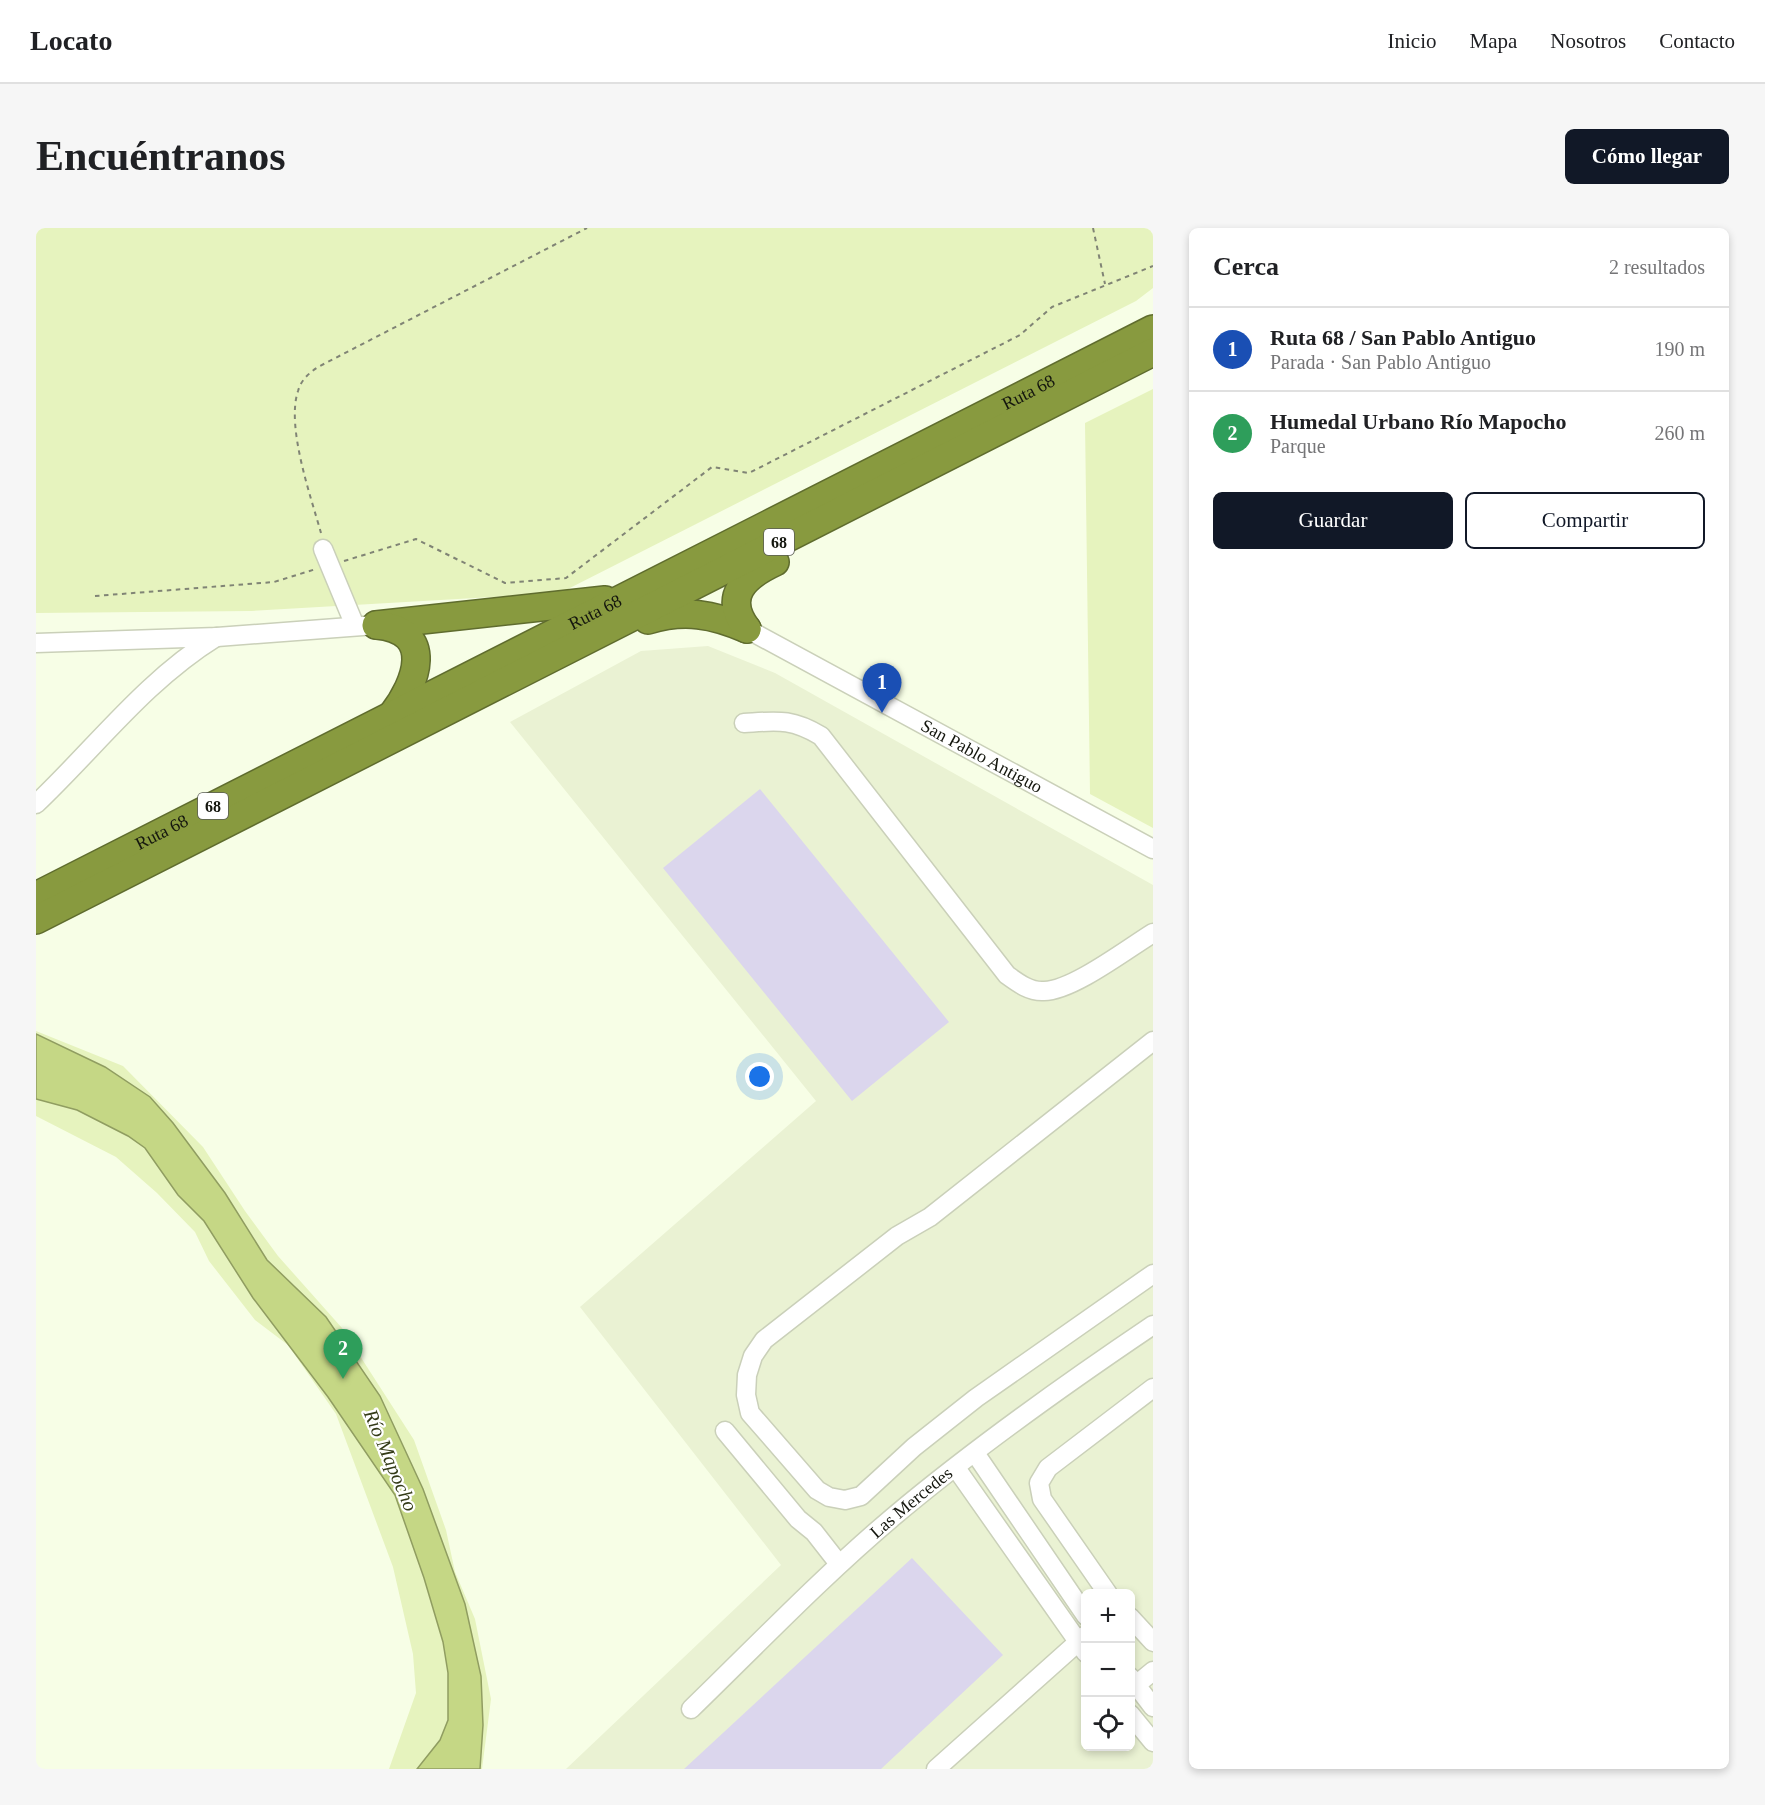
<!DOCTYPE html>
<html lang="es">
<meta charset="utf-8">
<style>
body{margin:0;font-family:Georgia,serif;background:#f6f6f6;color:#202124}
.controls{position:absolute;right:18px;bottom:18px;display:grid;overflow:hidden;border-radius:9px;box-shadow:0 3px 9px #0003}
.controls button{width:54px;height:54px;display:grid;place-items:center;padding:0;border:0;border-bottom:2px solid #e0e0e0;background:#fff;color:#202124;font:30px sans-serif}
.you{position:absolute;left:724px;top:849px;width:21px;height:21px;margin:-15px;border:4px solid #fff;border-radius:50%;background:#1a73e8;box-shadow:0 0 0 9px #1a73e833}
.badge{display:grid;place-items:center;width:39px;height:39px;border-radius:50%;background:#111827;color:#fff;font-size:20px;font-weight:700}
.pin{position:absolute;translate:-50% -50px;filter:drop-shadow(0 2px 3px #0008)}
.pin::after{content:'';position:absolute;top:32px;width:21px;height:18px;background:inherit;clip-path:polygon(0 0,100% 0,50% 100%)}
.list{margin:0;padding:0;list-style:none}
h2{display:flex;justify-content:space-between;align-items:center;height:78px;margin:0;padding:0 24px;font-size:26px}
h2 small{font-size:20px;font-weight:400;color:#757577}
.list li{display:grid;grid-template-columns:39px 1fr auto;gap:18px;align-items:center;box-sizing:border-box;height:84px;padding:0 24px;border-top:2px solid #e0e0e0}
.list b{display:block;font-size:22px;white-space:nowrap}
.list p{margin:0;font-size:20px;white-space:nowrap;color:#757577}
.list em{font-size:20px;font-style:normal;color:#757577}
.actions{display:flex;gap:12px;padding:18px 24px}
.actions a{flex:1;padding:14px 0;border:2px solid #111827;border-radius:9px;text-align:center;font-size:21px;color:#111827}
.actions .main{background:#111827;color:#fff}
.icon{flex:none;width:33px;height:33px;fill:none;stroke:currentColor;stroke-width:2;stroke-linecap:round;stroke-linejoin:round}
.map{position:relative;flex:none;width:1117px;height:1541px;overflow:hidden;border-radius:9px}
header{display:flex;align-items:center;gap:36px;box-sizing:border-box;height:84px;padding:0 30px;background:#fff;border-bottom:2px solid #e0e0e0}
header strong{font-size:28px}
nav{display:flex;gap:33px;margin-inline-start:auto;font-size:21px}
.intro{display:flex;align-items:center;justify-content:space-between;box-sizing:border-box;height:144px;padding:0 36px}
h1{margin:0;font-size:42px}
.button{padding:15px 27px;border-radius:9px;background:#111827;color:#fff;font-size:21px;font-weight:700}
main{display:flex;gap:36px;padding:0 36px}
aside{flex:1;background:#fff;border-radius:9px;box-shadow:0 3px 9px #0003}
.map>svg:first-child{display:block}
</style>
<header>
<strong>Locato</strong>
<nav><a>Inicio</a><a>Mapa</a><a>Nosotros</a><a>Contacto</a></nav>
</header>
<div class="intro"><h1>Encuéntranos</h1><a class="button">Cómo llegar</a></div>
<main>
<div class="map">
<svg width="1117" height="1541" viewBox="0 0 1117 1541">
<rect width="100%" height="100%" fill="#f7fee6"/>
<path fill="#eaf2d3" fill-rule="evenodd" d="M672,418L739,445L1117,657V1541H530L745,1337L544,1079L780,873L474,494L605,423ZM1050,1366H1094V1518H1050Z"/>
<path fill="#e6f3be" d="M0,0H1117V60L1100,73L524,365L215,383L0,385Z
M1117,161V600L1054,566L1049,195Z
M0,803L87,838L167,919L209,983L242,1028L306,1100L378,1212L410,1302L419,1344L439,1391L455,1471L446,1541H353L380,1465L377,1426L357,1339L300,1186L252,1117L219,1092L173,1033L159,1004L121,965L80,929L0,888Z"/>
<path fill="#c5d785" stroke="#909d61" stroke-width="1.5" d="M0,806L69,839L114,869L137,895L189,965L231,1032L290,1089L344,1168L387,1261L429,1376L445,1448L447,1497L444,1541H381L404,1512L412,1492V1445L407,1414L388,1350L359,1267L292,1169L217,1070L168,993L142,967L109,920L92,908L41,882L0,871Z"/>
<path fill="#dbd6ed" d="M724,561L913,794L816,873L627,640Z
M876,1330L967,1427L845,1541H648Z"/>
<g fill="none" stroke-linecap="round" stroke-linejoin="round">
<defs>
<g id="minor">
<path d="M287,321L319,398"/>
<path id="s1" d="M711,401L1117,621"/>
<path d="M0,415L181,409L340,397"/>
<path d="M708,495C741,493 755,490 785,508L971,747C982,755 994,764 1008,763C1036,763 1091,721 1117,705"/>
<path d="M0,576C60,519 109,453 180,409"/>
<path d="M1117,813L894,989L861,1008L728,1112L717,1128L711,1147L710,1167L714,1185L781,1262L793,1269L809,1272L825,1268L878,1219L940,1170L1117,1046"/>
<path d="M689,1203L762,1291L778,1304L803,1336"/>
<path d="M939,1225L1050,1388"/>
<path d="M920,1240L1050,1425"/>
<path d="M1072,1366L1006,1271L1003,1255L1012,1240L1117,1160"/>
<path d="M1094,1389L1117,1414"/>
<path d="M1094,1449L1117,1479"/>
<path d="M1100,1457L1117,1443"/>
<path id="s2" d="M655,1481C722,1416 786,1349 857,1289C939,1220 1028,1157 1117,1097"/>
<path d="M1094,1486L1117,1514"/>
<path d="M900,1541L1050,1407"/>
</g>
<g id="highway">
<path d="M612,392C648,381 677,386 711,401"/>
<path d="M340,397L569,372"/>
<path d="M341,397C400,403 381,455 356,487"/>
<path d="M711,401C686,368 709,348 739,334"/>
<path id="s3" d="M0,668L1117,101"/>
<path d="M0,692L1117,124"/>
</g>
</defs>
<use href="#minor" stroke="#cad0b9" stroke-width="21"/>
<use href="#highway" stroke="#5f6c2e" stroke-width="30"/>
<path stroke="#808475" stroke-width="2" stroke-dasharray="4.5 4.5" stroke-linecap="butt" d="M1057,0L1069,56
M285,305C275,269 250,199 262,163C265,152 273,145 282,139L551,0
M308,333L380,311L469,355L530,350L676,239L713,245L984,107L1016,79L1117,38
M59,368L238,354L280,341"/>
<use href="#minor" stroke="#fff" stroke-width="18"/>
<use href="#highway" stroke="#889a3f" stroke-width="27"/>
</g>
<g text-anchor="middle" stroke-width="4.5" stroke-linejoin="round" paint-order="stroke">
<g fill="#fff" stroke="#5a5c56" stroke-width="1.5">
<rect x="728" y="301" width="30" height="26" rx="4.5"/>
<rect x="162" y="565" width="30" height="26" rx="4.5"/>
</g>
<g font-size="16" font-weight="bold" fill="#14160e">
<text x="743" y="320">68</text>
<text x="177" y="584">68</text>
</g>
<g font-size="18" fill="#14160e" stroke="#fff">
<text dy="6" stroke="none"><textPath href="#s3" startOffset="1113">Ruta 68</textPath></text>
<text dy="6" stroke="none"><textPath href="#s3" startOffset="627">Ruta 68</textPath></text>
<text dy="6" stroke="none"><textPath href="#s1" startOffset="267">San Pablo Antiguo</textPath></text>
<text dy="6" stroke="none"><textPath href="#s3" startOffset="141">Ruta 68</textPath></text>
<text dy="6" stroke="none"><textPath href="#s2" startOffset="302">Las Mercedes</textPath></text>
</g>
<g font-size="20" font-style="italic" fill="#343b18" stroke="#fff">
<text transform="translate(355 1232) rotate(67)" y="7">Río Mapocho</text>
</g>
</g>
</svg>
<div class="controls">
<button>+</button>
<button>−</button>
<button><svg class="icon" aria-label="locate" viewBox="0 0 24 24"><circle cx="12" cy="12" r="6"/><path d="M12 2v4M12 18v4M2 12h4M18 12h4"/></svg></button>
</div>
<div class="you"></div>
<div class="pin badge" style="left:846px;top:485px;background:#1a4fb4">1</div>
<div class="pin badge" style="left:307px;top:1151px;background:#2e9e5b">2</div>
</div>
<aside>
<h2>Cerca<small>2 resultados</small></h2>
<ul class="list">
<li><span class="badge" style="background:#1a4fb4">1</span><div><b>Ruta 68 / San Pablo Antiguo</b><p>Parada · San Pablo Antiguo</p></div><em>190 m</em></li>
<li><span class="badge" style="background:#2e9e5b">2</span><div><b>Humedal Urbano Río Mapocho</b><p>Parque</p></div><em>260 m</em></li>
</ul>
<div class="actions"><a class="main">Guardar</a><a>Compartir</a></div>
</aside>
</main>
